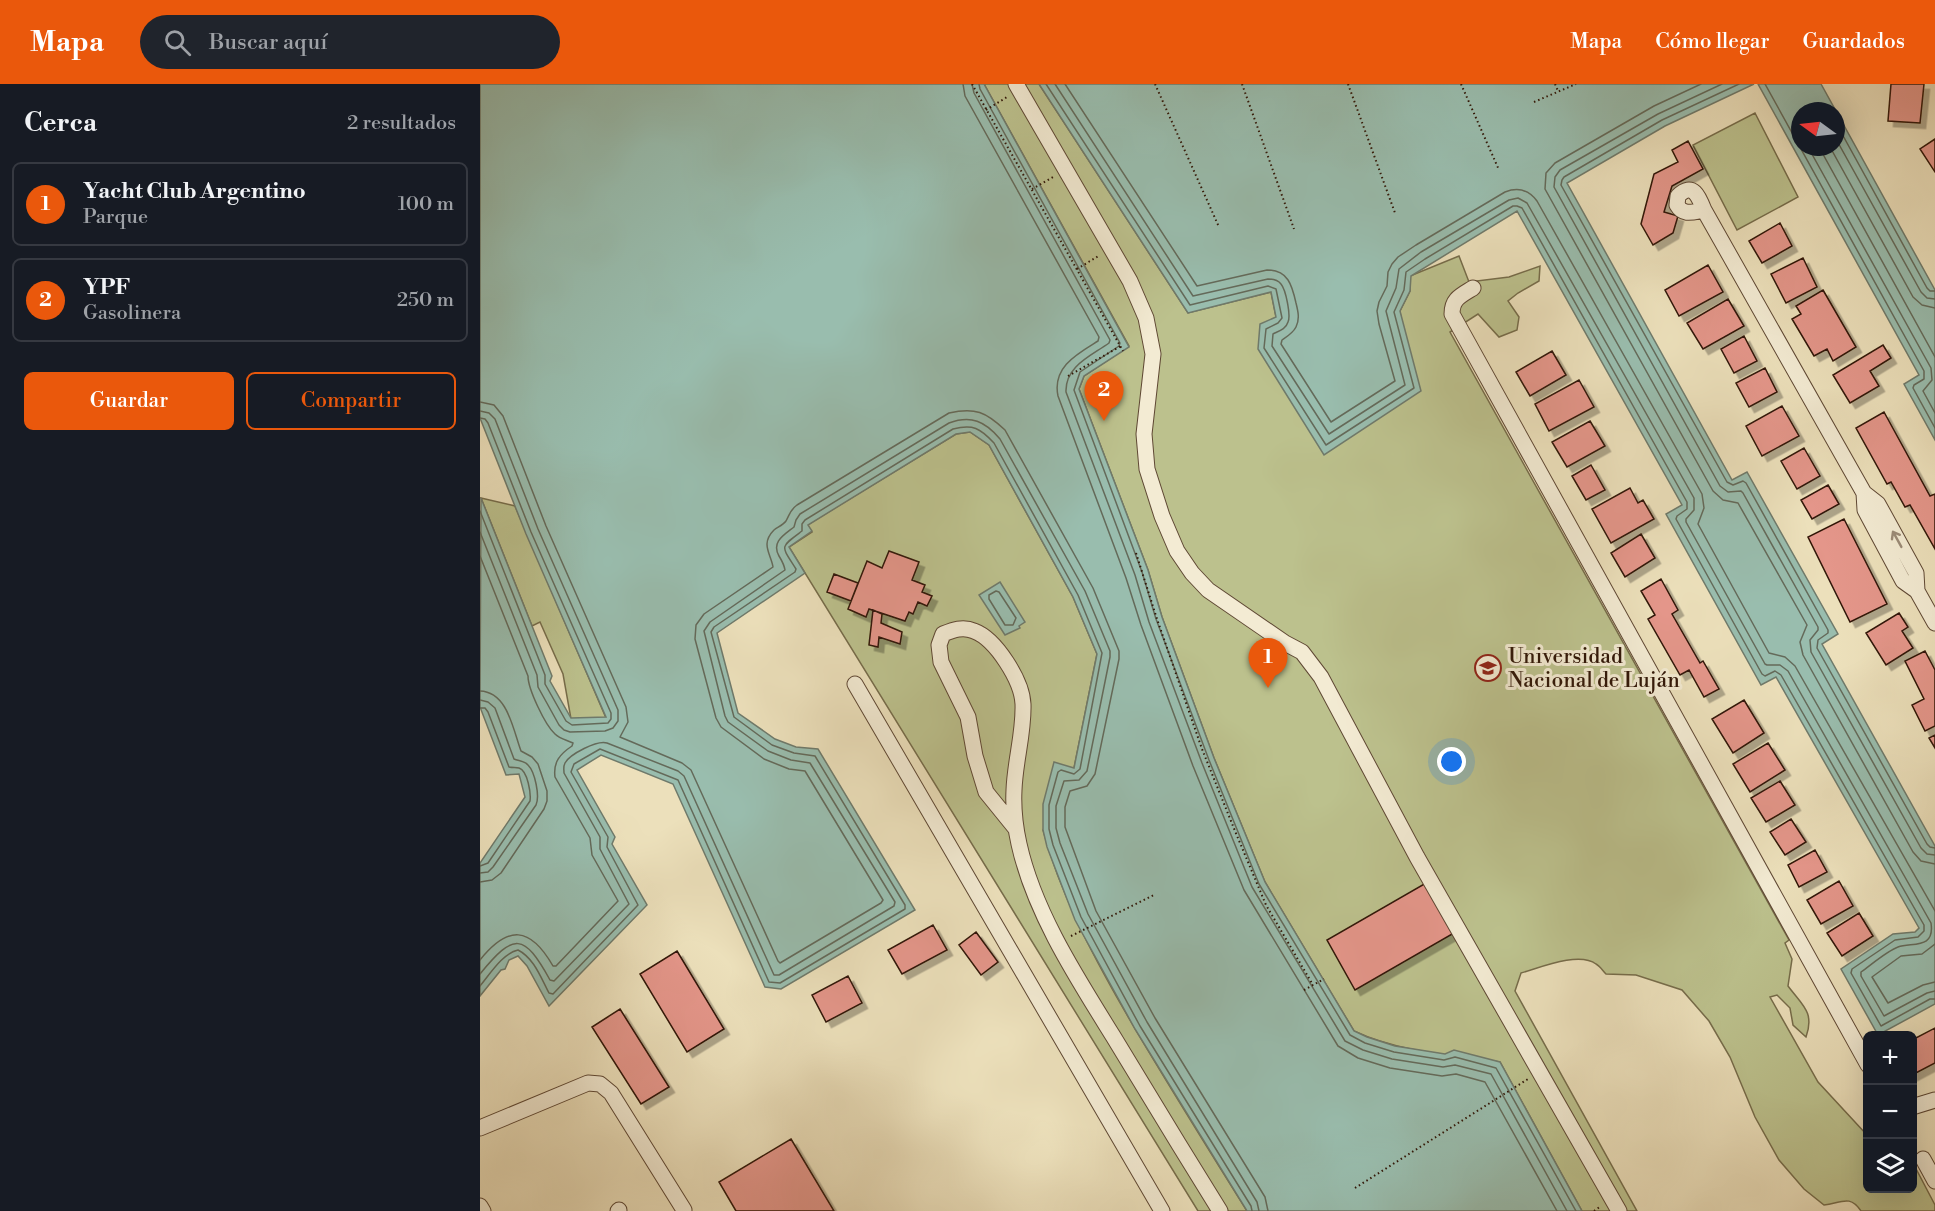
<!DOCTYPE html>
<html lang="es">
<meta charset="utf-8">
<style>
body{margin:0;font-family:"Libre Bodoni",serif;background:#20242c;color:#f1f3f6}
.controls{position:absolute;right:18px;bottom:18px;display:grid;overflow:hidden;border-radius:9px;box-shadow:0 6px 24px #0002}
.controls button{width:54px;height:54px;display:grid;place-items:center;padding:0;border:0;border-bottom:2px solid #363941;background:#171b24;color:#f1f3f6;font:30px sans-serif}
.compass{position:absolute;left:1311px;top:18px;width:54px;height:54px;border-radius:50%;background:#171b24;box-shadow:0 6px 24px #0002;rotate:285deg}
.you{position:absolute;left:972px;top:678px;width:21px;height:21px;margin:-15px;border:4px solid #fff;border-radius:50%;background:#1a73e8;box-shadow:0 0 0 9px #1a73e833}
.badge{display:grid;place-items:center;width:39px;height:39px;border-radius:50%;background:#ea580c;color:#fff;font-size:20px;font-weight:700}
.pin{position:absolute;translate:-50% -50px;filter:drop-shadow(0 2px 3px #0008)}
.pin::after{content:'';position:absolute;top:32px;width:21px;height:18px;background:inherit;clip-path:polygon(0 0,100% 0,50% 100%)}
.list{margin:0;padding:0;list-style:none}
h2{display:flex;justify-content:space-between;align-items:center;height:78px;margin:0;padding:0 24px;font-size:26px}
h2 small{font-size:20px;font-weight:400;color:#9ea1a6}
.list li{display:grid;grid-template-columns:39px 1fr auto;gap:18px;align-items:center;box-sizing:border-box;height:84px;margin:0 12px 12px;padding:0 12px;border:2px solid #363941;border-radius:9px}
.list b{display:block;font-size:22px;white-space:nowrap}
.list p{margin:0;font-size:20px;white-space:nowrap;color:#9ea1a6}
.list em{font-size:20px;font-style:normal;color:#9ea1a6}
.actions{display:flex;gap:12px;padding:18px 24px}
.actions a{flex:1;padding:14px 0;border:2px solid #ea580c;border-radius:9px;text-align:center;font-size:21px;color:#ea580c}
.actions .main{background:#ea580c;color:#fff}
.icon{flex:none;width:33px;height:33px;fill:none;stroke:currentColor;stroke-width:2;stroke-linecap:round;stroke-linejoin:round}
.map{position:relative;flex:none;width:1455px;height:1127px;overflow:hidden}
header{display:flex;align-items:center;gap:36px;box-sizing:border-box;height:84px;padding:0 30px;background:#ea580c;color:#fff}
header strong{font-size:28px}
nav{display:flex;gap:33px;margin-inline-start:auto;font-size:21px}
.search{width:420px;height:54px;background:#20242c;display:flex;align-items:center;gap:15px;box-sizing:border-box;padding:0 21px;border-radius:33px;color:#9ea1a6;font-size:22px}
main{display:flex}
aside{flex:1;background:#171b24}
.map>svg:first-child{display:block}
</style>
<header>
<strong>Mapa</strong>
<div class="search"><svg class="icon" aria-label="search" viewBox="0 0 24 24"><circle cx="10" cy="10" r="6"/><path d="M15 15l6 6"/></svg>Buscar aquí</div>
<nav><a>Mapa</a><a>Cómo llegar</a><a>Guardados</a></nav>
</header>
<main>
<aside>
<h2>Cerca<small>2 resultados</small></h2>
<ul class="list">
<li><span class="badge">1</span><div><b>Yacht Club Argentino</b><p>Parque</p></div><em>100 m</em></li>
<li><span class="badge">2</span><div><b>YPF</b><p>Gasolinera</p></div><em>250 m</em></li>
</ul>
<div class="actions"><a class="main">Guardar</a><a>Compartir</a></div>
</aside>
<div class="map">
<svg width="1455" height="1127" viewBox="0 0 1455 1127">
<defs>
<filter id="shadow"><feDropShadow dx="5.5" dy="5.5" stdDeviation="0" flood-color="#0004"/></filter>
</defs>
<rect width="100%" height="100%" fill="#ece0bb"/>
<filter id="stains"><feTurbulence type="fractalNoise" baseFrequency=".00333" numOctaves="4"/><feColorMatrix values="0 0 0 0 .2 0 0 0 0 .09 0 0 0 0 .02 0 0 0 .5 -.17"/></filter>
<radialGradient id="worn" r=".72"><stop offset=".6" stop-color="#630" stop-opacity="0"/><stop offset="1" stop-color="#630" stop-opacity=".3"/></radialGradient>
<path fill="#bcc18d" stroke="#766c4a" stroke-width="1.5" d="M504,0H559L708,229L791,208L796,233L921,235L920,227L930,207V192L979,172L989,198L1029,193L1060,182L1059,197L1038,209L1028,217L1039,233L1037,246L1019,253L998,230L970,248L1309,856L1305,859L1312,875L1308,902C1322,921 1335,928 1326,953L1313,941L1310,924L1297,911L1290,913L1338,998L1387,1051L1388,1104H1432L1433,1079L1455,1121V1127H1381C1370,1110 1361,1119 1344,1121L1324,1105L1299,1076L1275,1033L1250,973L1229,937L1202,906L1156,891L1126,890C1123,887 1120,882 1116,880C1099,867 1059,884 1041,889L1035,907L1157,1127H1102L1020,978C972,971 918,968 874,947L785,798L734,674L682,533L668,486L599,305L604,292L649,262Z
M1275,29L1318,113L1257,146L1213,61Z
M490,348L509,361L593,513L617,570L594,684L563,746C580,809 611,868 643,924C683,993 725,1060 767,1127H718L309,463L332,448L327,441L476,350Z
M1,414L35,422L126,634L91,635L83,590L60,538L52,542Z"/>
<path fill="#99bdae" stroke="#6f7a6b" stroke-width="1.5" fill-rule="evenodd" d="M0,0H504L649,263L604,292L599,305L668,486L682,533L734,674L785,798L874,947L887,953L915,962L965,970L974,966L1020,978L1102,1127H767L655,945L595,836L567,763L563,746V720L574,678L594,684L617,570L593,513L509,361L490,348L476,350L328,441L332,447L309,463L325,489L237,549L258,629L295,655L316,663L338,665L435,826L301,905L285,903L193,700L121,671L97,686L135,753L132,760L167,821L69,922L47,882L38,872L29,876L25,885L21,886L0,912V779L45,713L39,690L26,691L0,623L1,414L72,592L70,597L91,634L126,633L46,450L0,334Z
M559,0H1274L1185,42L1087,99L1252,396L1267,388L1358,550L1342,560L1455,762V920L1398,951L1361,885L1413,850L1435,848L1439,844L1296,593L1281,601L1186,430L1202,421L1037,127L931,192L930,207L920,227L941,307L844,371L778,265L780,240L796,233L791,208L708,229Z
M1278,0H1341L1455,206V356L1424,300L1439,291ZM1320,27H1356V63H1320Z
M520,498L545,538L539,542L540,544L525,551L499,511Z"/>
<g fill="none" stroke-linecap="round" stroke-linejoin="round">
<path stroke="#646a5a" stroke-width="1.5" d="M483,0L485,12L619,253L618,257C597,270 572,283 578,312L646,494L661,541L713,682L764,806L858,962L878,974L910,984L962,992L976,990L1005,998L1077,1127
M492,0L494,9L630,256L629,259C611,272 585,282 586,308L655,491L669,538L722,679L772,803L865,957L883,966L912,975L963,983L975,981L1011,990L1087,1127
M499,0L500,5L640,259L639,262L600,288L594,306L662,488L676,535L729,676L779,800L870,951L885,959L914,968L964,976L975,973L1016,984L1096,1127
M566,0L710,221L788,202L796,205L802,234L798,239L786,245L784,264L846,361L934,304L914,228L924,206L926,188L945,175L1033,122H1037L1042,124L1207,418V425L1197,432L1196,435L1282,590L1285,592L1295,587L1301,591L1444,841V847L1438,853L1415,856L1372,885L1371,889L1401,942L1450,915H1455
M575,0L713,212L788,195C794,195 798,196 801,200C806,206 811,232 808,238C806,245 799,247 793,250L792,262L849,350L925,301L906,227L916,204L919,185L941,168L1029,116L1038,114L1047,119L1214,414V426L1206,435V438L1285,580L1287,581H1300L1308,587L1451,839C1455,866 1432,858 1418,863C1407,867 1391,881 1381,888V892L1404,932L1447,909L1455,907
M585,0L717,202L787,186C808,186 812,201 816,219C818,227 820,235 816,243C813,249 808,252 802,256L801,260L851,338L915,297L899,240L897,227L899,218L907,202L908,188L912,180L918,173L936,161L1025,108C1038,103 1049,106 1057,117L1222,410L1224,424L1218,440L1289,569L1305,573L1315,582L1455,827
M1221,0L1174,22L1075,79L1066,89L1065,105L1233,407L1243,416L1258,419L1327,541L1320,558L1323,571L1433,768L1441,777L1455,780
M1242,0L1178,30L1080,86L1075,93L1074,103L1240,402L1248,408L1261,407L1263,409L1338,543V546L1330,556L1331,568L1441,764L1447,770L1455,771
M1259,0L1182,36L1084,93L1082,96L1081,101L1247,398L1253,401L1263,397L1266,399L1348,546V549L1338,556L1337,564L1447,760L1450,763L1455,764
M1285,0L1444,287V295L1434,301L1433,304L1455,344
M1356,39L1447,204L1450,207H1455
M1356,55L1441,208L1447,214L1455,215
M1328,63L1451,284L1452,296L1443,307L1455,329
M1339,63L1455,273
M1350,63L1433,213L1442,221L1455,224
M0,318L14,321L23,332L66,442L146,623L148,638L140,653L202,679L211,686L298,877L300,879L401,819L403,816L325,687L309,685L284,675L241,643L236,634L215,555L216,541L224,530L293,483C291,470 280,460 294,446C298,443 303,441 306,437C310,430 310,426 317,421L469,329C495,323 506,328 525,346L613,504L639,567V575L615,690L607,702L590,707L585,723V743L616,827L675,934L785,1113L788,1127
M0,327L9,329L15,335L58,445L138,626V637L133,644L125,647L90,648L84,646L79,641L58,603L57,591L0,448
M0,334L5,335L8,339L51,448L131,629V635L128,639L92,641L86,637L65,600V591L0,427
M0,472L48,592C48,605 65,641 75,650C80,655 87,656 93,659L92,662C80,670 73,678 75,693L110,754L112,771L138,817L76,882H73C50,842 28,841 0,876
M516,507L519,508L536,534L533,541H525L509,515V511Z
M0,607C28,608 33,646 41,667L52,673L58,680L67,707V717L64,725L21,789L12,796L0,798
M0,616L8,618L15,624L34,675C39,677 45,677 48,681C55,688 60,712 56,721L13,783L8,788L0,789
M0,624H5L8,628L29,683C33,684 36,683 39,684C48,687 51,710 50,717L8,779L0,782
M1455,860L1442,870L1421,872L1392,893L1408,919L1443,901L1455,898
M0,890C34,848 44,849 70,896L74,897L149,820L120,765V753L84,689C84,685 83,683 85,679C90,670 117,656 127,659L198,687L204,692L294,891H299L414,822L415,818L330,679L311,676L288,667L248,638L245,632L224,547L230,538L305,486C304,480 302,477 299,472C291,458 304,451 314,443L316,436L320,430L469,339C491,331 505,337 520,355L605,507L630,567V573L607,687L599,696L584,697L576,722V744L580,759L608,830L667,938L777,1118L779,1127
M0,902C10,890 23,869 38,866C54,874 61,894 69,909L73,910L158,821L127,763L128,753L91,688L94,680L120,665L198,696L289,898L300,899L425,825V821L335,672L314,669L292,661L254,633L231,548L234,543L315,488L316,485C301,461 299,464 322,447V440L325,436L473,345C493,340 500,344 514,359L598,511L622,569L600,685L594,690L581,686L578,688L569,721V745L573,761L601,833L660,942L771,1122L772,1127"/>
</g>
<path fill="#e4968a" stroke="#301607" stroke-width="1.5" filter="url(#shadow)" d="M1411,0H1444L1440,39L1408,37Z
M1455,55V88L1440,65Z
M1208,57L1223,85L1192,102L1184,128L1198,132L1193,149L1173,161L1161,140L1174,90L1198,78L1192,66Z
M1300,139L1312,162L1282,179L1269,157Z
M1323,174L1337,203L1306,219L1291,190Z
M1228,181L1243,208L1199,232L1185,206Z
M1343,206L1376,263L1353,277L1347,265L1334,272L1312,235L1321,230L1316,222Z
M1248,215L1264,242L1223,265L1207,239Z
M1264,252L1277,277L1254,289L1241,265Z
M1403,261L1411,274L1390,287L1399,302L1370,319L1353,291Z
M1072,267L1086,291L1050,312L1036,288Z
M1285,284L1297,308L1269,323L1256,299Z
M1099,296L1114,323L1069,347L1055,320Z
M1302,322L1319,352L1282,372L1266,342Z
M1404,328L1450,412L1455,410V465L1430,421L1425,423L1411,398L1407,400L1376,344Z
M1110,337L1125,362L1087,383L1072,358Z
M1324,364L1340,392L1317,405L1301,377Z
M1111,381L1125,406L1106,416L1092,392Z
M1348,401L1359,420L1332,435L1321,416Z
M1150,404L1158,419L1163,416L1174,435L1131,459L1112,425Z
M1364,435L1407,520L1370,538L1328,453Z
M1161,450L1175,474L1145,493L1131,469Z
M409,467L439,478L432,496L445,501L442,508L452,512L447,522L438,518L433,530L429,528L425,537L389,525L386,533L368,525L387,477L402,484Z
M354,490L378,499L371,517L347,508Z
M1181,495L1198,526L1192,530L1220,579L1223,577L1239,605L1224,613L1209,586L1200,591L1168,535L1175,531L1161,507Z
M393,526L402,530L401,539L422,548L420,560L399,553L398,563L389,561Z
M1419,529L1428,543L1422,547L1433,564L1406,581L1386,549Z
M1445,567L1455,586V642L1445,647L1432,621L1444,615L1425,577Z
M1264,616L1284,649L1253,669L1232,635Z
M1455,651V664L1449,654Z
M1288,659L1305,686L1270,708L1253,680Z
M1300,697L1315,721L1286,738L1271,714Z
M1311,735L1326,758L1305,771L1290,748Z
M1335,766L1347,788L1319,803L1308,781Z
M1359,797L1373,822L1341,840L1327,816Z
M946,799L974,849L875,906L847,856Z
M1379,829L1393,852L1362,872L1347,849Z
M453,841L467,866L422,890L408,866Z
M496,848L518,878L501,891L479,861Z
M197,867L244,945L207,968L160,890Z
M368,892L382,919L346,938L332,911Z
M140,925L189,1003L161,1020L112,943Z
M1455,944V979L1432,991V956Z
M311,1055L354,1127H256L239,1098Z"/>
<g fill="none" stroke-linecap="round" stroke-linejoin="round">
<defs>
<path id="minor" d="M536,0L650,197L666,234L673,270L664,350L667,385L682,432L697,467L712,489L728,506L805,559L822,568L841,593L937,773L1139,1127
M1224,126C1213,128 1203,132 1197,121L1198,112C1213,97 1219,113 1224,126L1384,409L1398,420L1436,489L1437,507
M993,204C980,212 972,215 972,230L1388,981
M1384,409L1385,426L1423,497L1437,507L1455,539
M375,600L682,1127
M536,745L506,708L495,672L488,633L461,578L459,561L463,550C473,546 483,542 494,547C516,555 542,597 543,620C544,649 535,677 534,706C533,725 535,742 539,760C554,828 597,894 633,952C668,1010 704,1069 740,1127
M1432,1023L1455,1016
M0,1044L108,999L120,1000L131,1009L204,1126
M1443,1075L1455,1097
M0,1122L3,1127
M138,1127L139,1126"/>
</defs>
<use href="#minor" stroke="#5f4834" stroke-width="17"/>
<path stroke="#301607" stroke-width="2" stroke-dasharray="1.5 3" stroke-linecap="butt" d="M492,0L643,267
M675,0L739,143
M762,0L814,145
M868,0L915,129
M981,0L1019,86
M1075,0L1078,7
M1054,18L1096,0
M506,26L527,13
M552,105L575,92
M597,185L620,171
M588,292L641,262
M656,469L677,535L722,665L755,747L786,821L833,901
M591,852L674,811
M824,906L844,895
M875,1104L1048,995
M1114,1127L1121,1122"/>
<use href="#minor" stroke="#f3ebd3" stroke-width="15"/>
</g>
<defs><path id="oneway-shaft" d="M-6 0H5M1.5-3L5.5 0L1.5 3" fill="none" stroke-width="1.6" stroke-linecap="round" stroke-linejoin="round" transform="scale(1.5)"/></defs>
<use stroke="#9b8b77" href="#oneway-shaft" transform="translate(1417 455) rotate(-119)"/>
<defs>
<symbol id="university-ring" viewBox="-11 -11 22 22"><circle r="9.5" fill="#f3ebd3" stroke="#8f2418" stroke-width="1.5"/><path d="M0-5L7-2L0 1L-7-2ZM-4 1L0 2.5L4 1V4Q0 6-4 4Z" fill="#8f2418"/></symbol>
</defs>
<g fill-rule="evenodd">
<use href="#university-ring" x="993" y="569" width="30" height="30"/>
</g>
<g text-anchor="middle" stroke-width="6" stroke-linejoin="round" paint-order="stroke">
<g font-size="21" fill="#301607" stroke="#f3ebd3" text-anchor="start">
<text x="1028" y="579">Universidad<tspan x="1028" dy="24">Nacional de Luján</tspan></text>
</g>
</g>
<rect width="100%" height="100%" filter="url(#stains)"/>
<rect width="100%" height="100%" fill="url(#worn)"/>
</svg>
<div class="controls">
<button>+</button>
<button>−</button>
<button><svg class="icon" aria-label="layers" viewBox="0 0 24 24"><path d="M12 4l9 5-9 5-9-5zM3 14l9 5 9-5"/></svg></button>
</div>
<svg class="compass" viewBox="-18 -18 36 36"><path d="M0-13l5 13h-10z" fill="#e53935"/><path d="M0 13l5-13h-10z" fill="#9ea1a6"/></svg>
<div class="you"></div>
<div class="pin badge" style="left:788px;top:604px">1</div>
<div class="pin badge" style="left:624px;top:337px">2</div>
</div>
</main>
